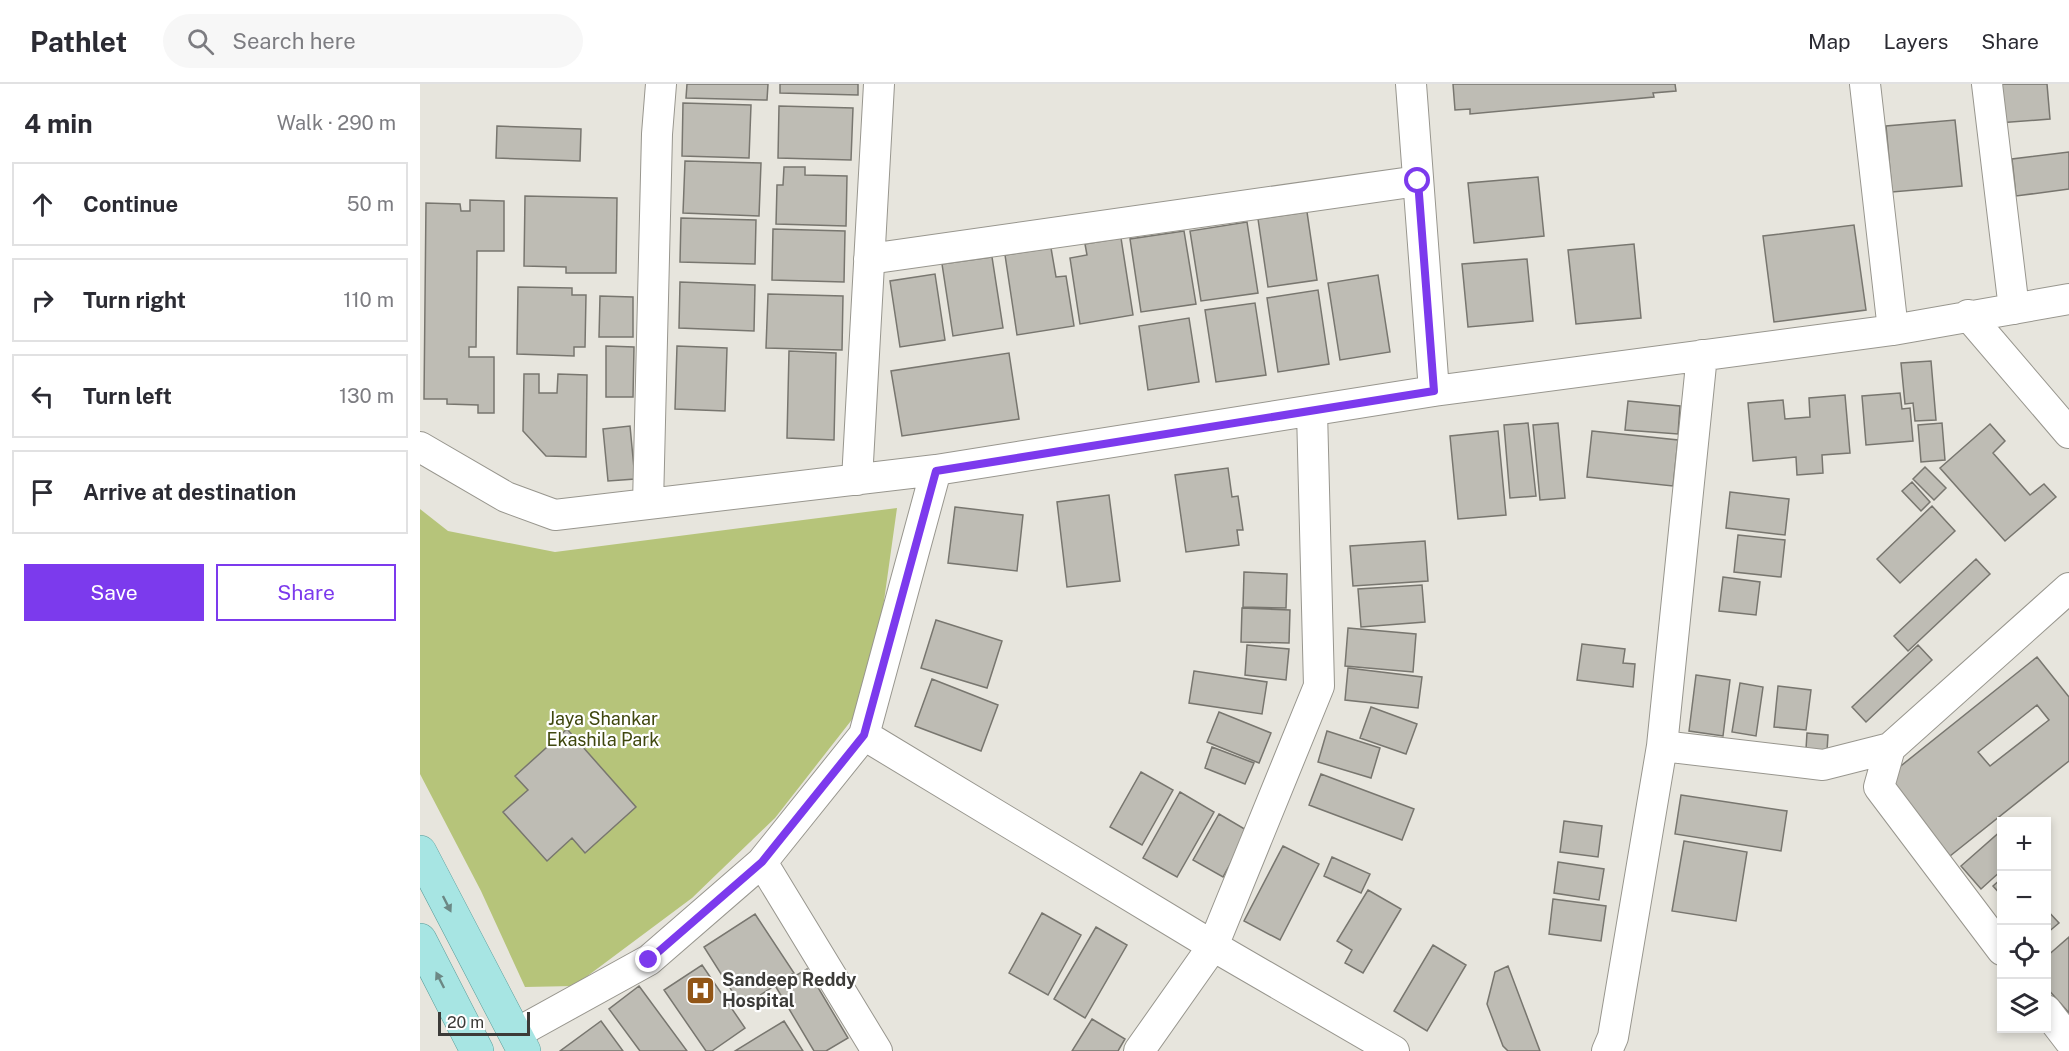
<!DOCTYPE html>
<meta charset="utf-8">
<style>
body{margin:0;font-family:"Public Sans",sans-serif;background:#f7f7f7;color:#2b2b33}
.controls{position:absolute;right:18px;bottom:18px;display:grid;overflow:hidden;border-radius:0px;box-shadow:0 3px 9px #0003}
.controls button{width:54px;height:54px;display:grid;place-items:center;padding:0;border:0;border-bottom:2px solid #e1e1e2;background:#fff;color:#2b2b33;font:30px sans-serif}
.scale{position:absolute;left:18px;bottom:15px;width:92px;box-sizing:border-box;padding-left:6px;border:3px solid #3c3b38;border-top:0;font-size:16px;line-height:21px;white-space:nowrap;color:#3c3b38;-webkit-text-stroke:4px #fff;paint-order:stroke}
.stop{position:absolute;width:18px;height:18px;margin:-14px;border:4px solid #7c3aed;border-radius:50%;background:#fff}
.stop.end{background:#7c3aed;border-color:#fff;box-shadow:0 2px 6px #0008}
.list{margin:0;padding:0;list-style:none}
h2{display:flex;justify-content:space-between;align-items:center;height:78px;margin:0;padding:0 24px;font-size:26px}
h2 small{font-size:20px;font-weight:400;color:#7c7c81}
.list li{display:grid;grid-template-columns:39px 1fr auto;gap:18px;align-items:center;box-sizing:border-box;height:84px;margin:0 12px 12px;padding:0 12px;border:2px solid #e1e1e2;border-radius:0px}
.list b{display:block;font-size:22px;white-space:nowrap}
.list em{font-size:20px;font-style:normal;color:#7c7c81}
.actions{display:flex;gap:12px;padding:18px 24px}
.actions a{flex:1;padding:14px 0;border:2px solid #7c3aed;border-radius:0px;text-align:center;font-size:21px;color:#7c3aed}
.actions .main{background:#7c3aed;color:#fff}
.icon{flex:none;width:33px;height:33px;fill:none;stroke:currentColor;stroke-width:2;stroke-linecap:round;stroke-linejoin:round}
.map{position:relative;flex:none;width:1649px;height:967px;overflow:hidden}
header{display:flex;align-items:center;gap:36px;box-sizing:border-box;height:84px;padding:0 30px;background:#fff;border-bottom:2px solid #e1e1e2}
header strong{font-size:28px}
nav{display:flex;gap:33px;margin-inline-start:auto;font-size:21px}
.search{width:420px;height:54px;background:#f7f7f7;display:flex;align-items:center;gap:15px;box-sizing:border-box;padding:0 21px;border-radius:33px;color:#7c7c81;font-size:22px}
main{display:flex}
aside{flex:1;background:#fff}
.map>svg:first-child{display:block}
</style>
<header>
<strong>Pathlet</strong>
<div class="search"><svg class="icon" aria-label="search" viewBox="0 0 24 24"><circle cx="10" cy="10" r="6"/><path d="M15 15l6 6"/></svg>Search here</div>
<nav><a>Map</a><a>Layers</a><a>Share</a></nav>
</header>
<main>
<aside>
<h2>4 min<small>Walk · 290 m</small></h2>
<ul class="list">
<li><svg class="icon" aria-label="ahead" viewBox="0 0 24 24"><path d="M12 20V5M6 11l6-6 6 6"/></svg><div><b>Continue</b></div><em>50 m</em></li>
<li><svg class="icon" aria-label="right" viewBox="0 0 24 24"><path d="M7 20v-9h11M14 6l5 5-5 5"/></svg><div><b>Turn right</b></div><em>110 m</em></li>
<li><svg class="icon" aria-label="left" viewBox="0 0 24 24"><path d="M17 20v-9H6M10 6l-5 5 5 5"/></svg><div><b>Turn left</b></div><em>130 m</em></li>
<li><svg class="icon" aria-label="arrive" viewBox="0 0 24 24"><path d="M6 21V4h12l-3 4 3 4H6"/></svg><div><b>Arrive at destination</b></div></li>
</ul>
<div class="actions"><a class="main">Save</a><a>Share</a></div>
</aside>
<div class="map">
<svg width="1649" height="967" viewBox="0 0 1649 967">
<rect width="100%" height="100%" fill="#e7e5dd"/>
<path fill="#b6c47a" d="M477,424L463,524L441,624L355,734L272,814L154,902L105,903L61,807L0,690V425L28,447L135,468Z"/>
<path fill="#bebcb4" stroke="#78766f" stroke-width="1.5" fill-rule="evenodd" d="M267,0H348L347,16L266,14Z
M360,0H438V11L360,9Z
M1033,0H1255L1256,7L1233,9L1234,13L1050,30V25L1035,26Z
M1574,0H1627L1630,35L1578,39Z
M263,19L331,21L329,74L262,72Z
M359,22L433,24L431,76L358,74Z
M1535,36L1542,102L1472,108L1466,42Z
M77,42L161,45L160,77L76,74Z
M1649,68V105L1596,112L1592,75Z
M265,77L341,79L339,132L263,129Z
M364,83H385V91L427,92L426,142L356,140L357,101H363Z
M1118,93L1124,152L1054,159L1048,99Z
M105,112L197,114L196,189H146V183L104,182Z
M50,116L84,117V167H57L56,263H49V273H74V329H58V321L27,320V315H4L6,119L40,120L41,127H50Z
M887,128L897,196L848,203L838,135Z
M261,134L336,136L335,180L260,178Z
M827,138L838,209L781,217L770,147Z
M1434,141L1446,226L1354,238L1343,152Z
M353,145L425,147L424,198L352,196Z
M764,147L776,220L721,228L710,155Z
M701,154L713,231L660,240L650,174L667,171L665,160Z
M1214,160L1221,234L1156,240L1148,166Z
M631,164L636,193L646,192L654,242L597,251L585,171Z
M572,173L583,244L533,252L522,180Z
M1107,175L1113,237L1048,243L1042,180Z
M515,190L525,256L480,263L470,197Z
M958,191L970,268L920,276L908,199Z
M260,198L335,201L334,247L259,244Z
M98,203L152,204V211H166L165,263H154V272L97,270Z
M898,206L909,280L858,288L847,214Z
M348,210L423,212L422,266L346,264Z
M180,212L213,213V253H179Z
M835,219L846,291L796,298L785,226Z
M769,234L779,298L728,306L719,242Z
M186,262L214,263L213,313H186Z
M257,262L307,264L305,327L255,325Z
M369,267L416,269L414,356L367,354Z
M589,269L599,335L482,352L471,287Z
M1511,277L1516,336L1495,337L1493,319L1485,320L1481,279Z
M104,290H119V309H137L138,290L167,291L166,373L126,372L103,347Z
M1480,309L1482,325L1490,324L1493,357L1446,361L1442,312Z
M1425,311L1430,369L1402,371L1403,389L1377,391L1376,373L1333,377L1328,319L1363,316L1365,335L1390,333L1389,314Z
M1208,317L1260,322L1258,350L1205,346Z
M1108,339L1116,412L1090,414L1084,341Z
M1138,339L1145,414L1120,416L1113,341Z
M1522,339L1525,376L1501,378L1498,341Z
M1570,340L1585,357L1573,369L1610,411L1624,400L1636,413L1585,457L1520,384Z
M210,342L215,395L188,397L183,345Z
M1078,347L1086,431L1038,435L1030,352Z
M1172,347L1258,356L1253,402L1167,393Z
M1505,383L1526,404L1514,416L1493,395Z
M808,384L812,413L818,412L823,446H817L819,461L766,468L755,391Z
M1492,398L1510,418L1501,427L1482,407Z
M1310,408L1369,415L1365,451L1306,444Z
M689,411L700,497L647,503L637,418Z
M1512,422L1535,447L1480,499L1457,475Z
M535,423L603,431L597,487L528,479Z
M1318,451L1365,456L1361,493L1314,488Z
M1005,457L1008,497L933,502L930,462Z
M1556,475L1570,490L1488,567L1474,552Z
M824,488L867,490L866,524L823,523Z
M1303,493L1340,498L1336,531L1299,527Z
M1002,501L1005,538L941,543L938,505Z
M822,524L870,526L869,559L821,558Z
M516,536L582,557L567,604L501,584Z
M928,544L996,550L993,588L925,582Z
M1162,560L1205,565L1203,579L1215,580L1213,603L1157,596Z
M827,561L869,565L866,596L825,591Z
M1498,561L1512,576L1446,638L1432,623Z
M1617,573L1649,613V677L1530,772L1467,693ZM1617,621L1629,636L1570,682L1558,668Z
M928,584L1002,593L998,624L925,616Z
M774,587L847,598L842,630L769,619Z
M1276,591L1310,596L1303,652L1269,647Z
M512,595L578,621L561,667L495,642Z
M1320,599L1343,603L1336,652L1312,648Z
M1358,602L1391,606L1386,646L1354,643Z
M951,623L997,640L986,670L940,654Z
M799,628L851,649L839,679L787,658Z
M147,645L216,723L165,769L152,754L127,777L83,728L108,706L95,692Z
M907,647L960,664L951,694L898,678Z
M1387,649L1408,651L1407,667L1386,665Z
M792,663L834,679L825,700L785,684Z
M721,688L753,706L722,761L690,743Z
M901,690L994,725L982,756L889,721Z
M760,708L794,728L757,793L723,774Z
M1261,711L1367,727L1361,767L1255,750Z
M799,730L828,747L803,793L773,776Z
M1144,737L1182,742L1178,773L1140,768Z
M1582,746V786L1561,805L1541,782Z
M1264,757L1327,768L1316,837L1252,827Z
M863,762L899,780L860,856L824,837Z
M912,773L950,790L941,809L904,792Z
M1138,778L1184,785L1179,816L1134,809Z
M1582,794V812L1573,802Z
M948,806L981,825L943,889L925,879L932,866L917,857Z
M1133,815L1186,822L1181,857L1129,850Z
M1626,825L1639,839L1626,850Z
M622,829L661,851L628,911L589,889Z
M335,830L374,889L322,923L284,863Z
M676,843L707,861L665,934L634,915Z
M1649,853V929L1626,903V873Z
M1013,861L1046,881L1007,947L974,927Z
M282,881L325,944L292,967H286L244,906Z
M1088,882L1120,967H1088L1083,962L1067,920L1075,888Z
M387,885L428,954L406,967H394L356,903Z
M219,902L267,967H220L189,925Z
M672,935L705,955L698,967H652Z
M181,937L203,967H140Z
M364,937L383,967H315Z"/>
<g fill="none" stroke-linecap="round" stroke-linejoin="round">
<defs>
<path id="minor" d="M991,0L1014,307
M1445,0L1473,246
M1567,0L1594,225
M449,175L998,97
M1548,231L1649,349
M0,363L86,413L135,431L516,386L1014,307L1473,246L1649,215
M437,396L459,0
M228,420L237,50L241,0
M444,651L793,862L974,967
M1242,662L1403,681L1470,664L1649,504
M1470,664L1459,703L1582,866
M342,778L457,967
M1626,926L1649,956
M95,950L229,876L342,778L444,651L516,386
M719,967L793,862L899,602L892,327
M1187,967L1193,953L1242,662L1282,271"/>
<path id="primary" d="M0,768L104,967
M0,856L57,967"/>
</defs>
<use href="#minor" stroke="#98968e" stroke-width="32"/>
<use href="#primary" stroke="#5b9e9b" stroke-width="34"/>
<use href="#minor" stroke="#fff" stroke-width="30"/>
<use href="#primary" stroke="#a7e5e3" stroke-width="33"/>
</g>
<defs><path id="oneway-solid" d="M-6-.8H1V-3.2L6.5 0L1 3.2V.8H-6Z" transform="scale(1.5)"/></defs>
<g fill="#6c8885">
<use href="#oneway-solid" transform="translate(27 820) rotate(63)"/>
<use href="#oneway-solid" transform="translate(20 896) rotate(-117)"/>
</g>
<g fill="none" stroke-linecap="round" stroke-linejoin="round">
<path stroke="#7c3aed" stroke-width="8" d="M229,876L342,778L444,651L516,387L1014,307L998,97"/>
</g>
<defs>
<symbol id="hospital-square" viewBox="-11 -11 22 22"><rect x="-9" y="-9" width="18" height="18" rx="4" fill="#925617" stroke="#fff"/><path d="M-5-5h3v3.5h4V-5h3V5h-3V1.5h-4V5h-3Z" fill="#fff"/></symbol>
</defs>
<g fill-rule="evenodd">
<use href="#hospital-square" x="264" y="890" width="33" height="33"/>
</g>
<g text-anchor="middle" stroke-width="4.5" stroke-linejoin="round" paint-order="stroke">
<g font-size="18" fill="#3f470e" stroke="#fff">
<text x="183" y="641">Jaya Shankar<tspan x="183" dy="21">Ekashila Park</tspan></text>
</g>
<g font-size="18" font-weight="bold" fill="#3c3b38" stroke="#fff" text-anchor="start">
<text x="302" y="902">Sandeep Reddy<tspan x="302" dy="21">Hospital</tspan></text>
</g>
</g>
</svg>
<div class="controls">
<button>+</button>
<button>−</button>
<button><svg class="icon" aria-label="locate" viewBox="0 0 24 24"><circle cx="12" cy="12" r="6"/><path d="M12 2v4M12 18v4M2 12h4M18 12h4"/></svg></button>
<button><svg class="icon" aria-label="layers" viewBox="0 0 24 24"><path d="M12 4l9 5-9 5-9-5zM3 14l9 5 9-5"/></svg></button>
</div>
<div class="scale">20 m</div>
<div class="stop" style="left:998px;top:97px"></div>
<div class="stop end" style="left:229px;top:876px"></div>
</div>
</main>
